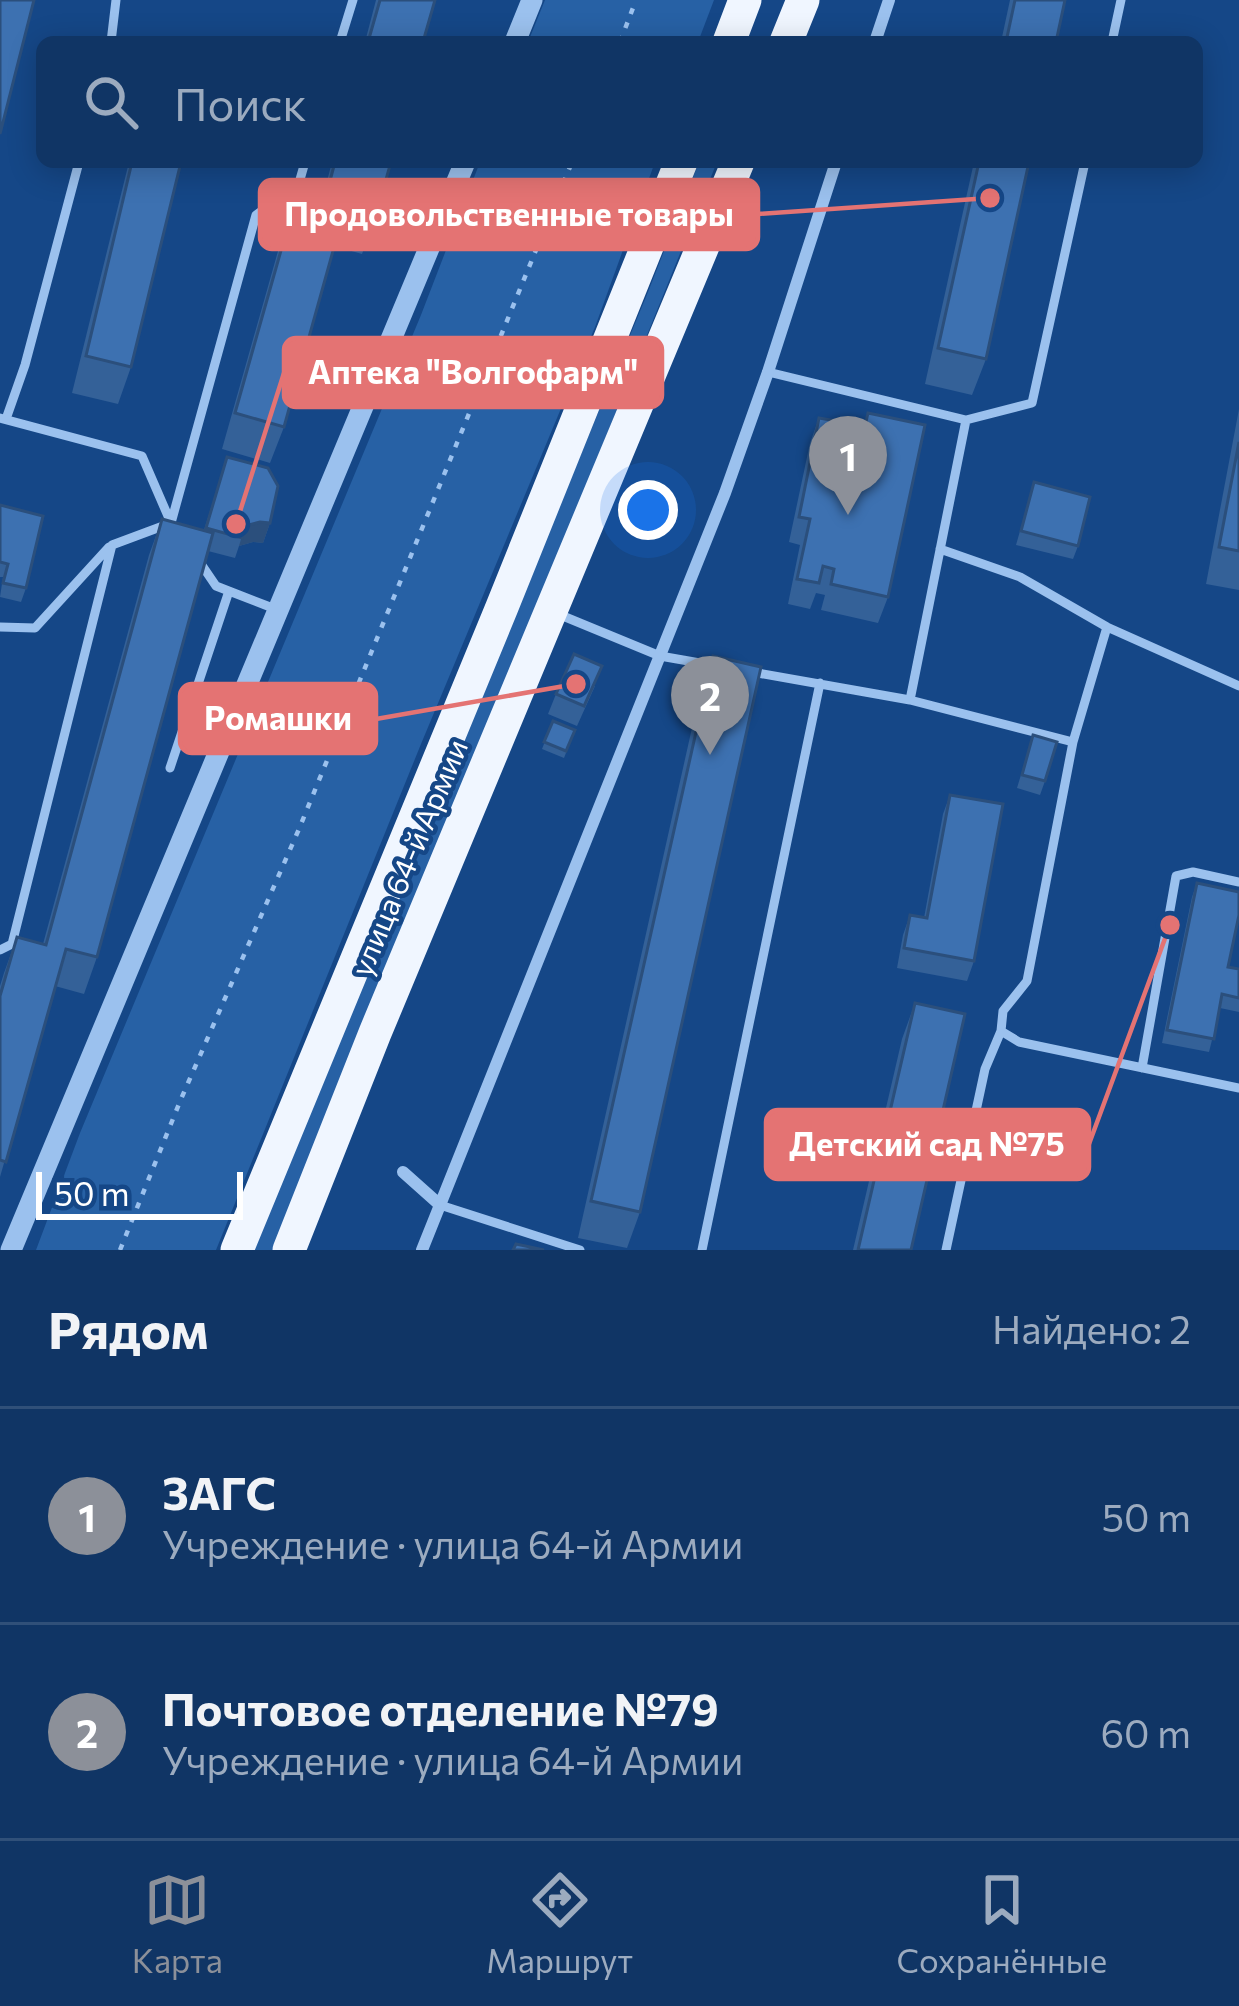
<!DOCTYPE html>
<html lang="ru">
<meta charset="utf-8">
<style>
body{margin:0;font-family:Commissioner,sans-serif;background:#1e406e;color:#f1f3f6}
.scale{position:absolute;left:36px;bottom:30px;width:207px;box-sizing:border-box;padding-left:12px;border:6px solid #fff;border-top:0;font-size:33px;line-height:42px;white-space:nowrap;color:#fff;-webkit-text-stroke:9px #154787;paint-order:stroke}
.you{position:absolute;left:648px;top:510px;width:42px;height:42px;margin:-30px;border:9px solid #fff;border-radius:50%;background:#1a73e8;box-shadow:0 0 0 18px #1a73e833}
.badge{display:grid;place-items:center;width:78px;height:78px;border-radius:50%;background:#8c9099;color:#fff;font-size:39px;font-weight:700}
.pin{position:absolute;translate:-50% -99px;filter:drop-shadow(0 3px 6px #0008)}
.pin::after{content:'';position:absolute;top:63px;width:42px;height:36px;background:inherit;clip-path:polygon(0 0,100% 0,50% 100%)}
.list{margin:0;padding:0;list-style:none}
h2{display:flex;justify-content:space-between;align-items:center;height:156px;margin:0;padding:0 48px;font-size:51px}
h2 small{font-size:39px;font-weight:400;color:#9cabbf}
.list li{display:grid;grid-template-columns:78px 1fr auto;gap:36px;align-items:center;box-sizing:border-box;height:216px;padding:0 48px;border-top:3px solid #305079}
.list b{display:block;font-size:45px;white-space:nowrap}
.list p{margin:0;font-size:39px;white-space:nowrap;color:#9cabbf}
.list em{font-size:39px;font-style:normal;color:#9cabbf}
.icon{flex:none;width:66px;height:66px;fill:none;stroke:currentColor;stroke-width:2;stroke-linecap:round;stroke-linejoin:round}
.map{position:relative;flex:none;width:1239px;height:1250px;overflow:hidden}
.search{position:absolute;background:#103565;box-shadow:0 6px 30px #0003;left:36px;right:36px;top:36px;height:132px;display:flex;align-items:center;gap:30px;box-sizing:border-box;padding:0 42px;border-radius:18px;color:#9cabbf;font-size:45px}
.sheet{height:588px;background:#103565}
nav{display:flex;justify-content:space-around;align-items:center;box-sizing:border-box;height:168px;border-top:3px solid #305079;background:#103565;font-size:33px;color:#9cabbf}
nav a{display:grid;justify-items:center;gap:6px}
nav .on{color:#8c9099}
.map>svg:first-child{display:block}
</style>
<div class="map">
<svg width="1239" height="1250" viewBox="0 0 1239 1250">
<rect width="100%" height="100%" fill="#154787"/>
<path fill="#2761a5" d="M545,0H714L698,42H528Z
M480,162H655L595,327L421,744L216,1250H36L80,1133L421,315Z
M699,162H717L277,1250H252L648,292Z"/>
<g fill="none" stroke-linecap="round" stroke-linejoin="round">
<path stroke="#9bc1ee" stroke-width="4.5" stroke-dasharray="6 9" stroke-linecap="butt" d="M620,42L636,0
M120,1250L181,1099L299,829L572,162"/>
<path stroke="#9bc1ee" stroke-width="9" d="M111,42L116,0
M340,42L353,0
M1112,42L1121,0
M768,372L966,420L910,700
M0,418L142,456L171,523
M6,419L25,365L79,162
M966,420L1032,403L1085,162
M940,549L1020,577L1107,627L1073,742
M199,561L216,586L278,610
M558,614L660,656L717,666
M0,627L35,628L109,547
M1107,627L1239,686
M752,672L910,700L1073,742L1027,981L1003,1011L1001,1031L1019,1042L1239,1088
M170,768L229,591
M0,950L12,944L112,545L171,523L256,215L299,183L305,162
M1142,1068L1176,876L1193,872L1239,882
M440,1205L580,1250
M702,1250L820,683
M946,1250L985,1069L1001,1031"/>
<path stroke="#9bc1ee" stroke-width="12" d="M875,42L889,0
M403,1172L440,1205
M422,1250L725,493L768,372L836,162"/>
<path stroke="#9bc1ee" stroke-width="21" d="M515,42L532,0
M11,1250L465,162"/>
<path stroke="#f0f6ff" stroke-width="33" d="M729,42L745,0
M786,42L803,0
M237,1250L502,607L681,162
M289,1250L375,1033L738,162"/>
</g>
<path fill="#346198" d="M376,0H435L423,42H365Z
M1010,0H1065L1056,42H1001Z
M129,162H181L131,367L118,404L72,393Z
M332,162H391L375,218L362,254L334,246L284,427L270,463L222,449L282,237L295,201L320,208Z
M974,162H1029L986,359L972,395L925,384Z
M1239,409V590L1206,584Z
M868,413L888,597L878,623L821,610L825,595L816,593L810,609L788,604L800,545L789,542L810,443L819,418L840,457L854,460L858,439Z
M227,457L270,523L263,543L253,542L239,546L235,558L208,551L97,957L84,994L55,986L0,1177V986L4,973L17,937L43,944L149,555L162,519L204,530Z
M1034,482L1078,546L1073,559L1016,545Z
M0,505L26,588L21,602L0,597L3,577H0Z
M713,656L640,1212L627,1248L578,1238L700,692Z
M595,686L577,726L548,714L556,694Z
M553,721L575,730L564,758L542,749Z
M1033,735L1045,781L1040,795L1017,788Z
M950,795L974,961L967,981L897,968L903,935L910,915L924,918L943,814Z
M1197,883L1228,967L1239,969V1012L1220,1008L1209,1052L1162,1043L1192,897Z
M915,1003L911,1250H853L902,1039Z"/>
<path fill="#2b4f7c" d="M260,522L270,523L263,543L253,542L239,546L245,526Z"/>
<path fill="#3d71b1" stroke="#2b4f7c" stroke-width="3" d="M0,0H34L0,134Z
M380,0H435L423,42H368Z
M1015,0H1065L1056,42H1006Z
M132,162H181L131,367L86,356Z
M335,162H391L375,218L324,203Z
M979,162H1029L986,359L938,348Z
M295,201L343,215L284,427L235,413Z
M868,413L925,425L888,597L831,584L834,569L823,566L819,583L797,579L810,519L799,517L819,418L848,423L840,457L857,461Z
M1239,442V551L1219,547Z
M227,457L268,468L278,486L270,523L260,522L245,526L242,538L206,528Z
M1034,482L1090,497L1078,546L1021,531Z
M0,505L43,516L26,588L3,583L8,564L0,562Z
M162,519L213,533L97,957L66,949L6,1162L0,1160V996L17,937L46,945Z
M574,654L602,666L584,706L556,694Z
M713,656L761,667L640,1212L591,1201Z
M553,721L575,730L566,751L544,742Z
M1033,735L1057,742L1045,781L1022,775Z
M950,795L1003,804L974,961L904,948L910,915L927,918Z
M1197,883L1239,892V915L1228,967L1239,969V998L1222,994L1214,1039L1167,1030Z
M915,1003L965,1014L911,1250H858Z
M516,1244L544,1250H513Z"/>
<g text-anchor="middle" stroke-width="9" stroke-linejoin="round" paint-order="stroke">
<g font-size="30" fill="#fff" stroke="#154787">
<text transform="translate(410 858) rotate(-67)" y="10">улица 64-й Армии</text>
</g>
</g>
<path fill="none" stroke="#e47373" stroke-width="4.5" d="M990 198L758 214M236 524L284 373M576 684L376 719M1170 925L1089 1144"/>
<g fill="#e47373" stroke="#154787" stroke-width="4.5">
<circle cx="990" cy="198" r="12"/>
<circle cx="236" cy="524" r="12"/>
<circle cx="576" cy="684" r="12"/>
<circle cx="1170" cy="925" r="12"/>
</g>
<g fill="#e47373" stroke="#e47373" stroke-width="4.5">
<rect x="260" y="180" width="498" height="69" rx="12"/>
<rect x="284" y="338" width="378" height="69" rx="12"/>
<rect x="180" y="684" width="196" height="69" rx="12"/>
<rect x="766" y="1110" width="323" height="69" rx="12"/>
</g>
<g font-size="33" text-anchor="middle" font-weight="bold" fill="#fff">
<text x="509" y="226">Продовольственные товары</text>
<text x="473" y="384">Аптека "Волгофарм"</text>
<text x="278" y="730">Ромашки</text>
<text x="927" y="1156">Детский сад №75</text>
</g>
</svg>
<div class="scale">50 m</div>
<div class="you"></div>
<div class="pin badge" style="left:848px;top:515px">1</div>
<div class="pin badge" style="left:710px;top:755px">2</div>
<div class="search"><svg class="icon" aria-label="search" viewBox="0 0 24 24"><circle cx="10" cy="10" r="6"/><path d="M15 15l6 6"/></svg>Поиск</div>
</div>
<section class="sheet">
<h2>Рядом<small>Найдено: 2</small></h2>
<ul class="list">
<li><span class="badge">1</span><div><b>ЗАГС</b><p>Учреждение · улица 64-й Армии</p></div><em>50 m</em></li>
<li><span class="badge">2</span><div><b>Почтовое отделение №79</b><p>Учреждение · улица 64-й Армии</p></div><em>60 m</em></li>
</ul>
</section>
<nav>
<a class="on"><svg class="icon" aria-label="map" viewBox="0 0 24 24"><path d="M3 6l6-2 6 2 6-2v14l-6 2-6-2-6 2zM9 4v14M15 6v14"/></svg>Карта</a>
<a><svg class="icon" aria-label="directions" viewBox="0 0 24 24"><path d="M12 3l9 9-9 9-9-9zM9 14v-3h6M13 9l2 2-2 2"/></svg>Маршрут</a>
<a><svg class="icon" aria-label="saved" viewBox="0 0 24 24"><path d="M7 4h10v16l-5-4-5 4z"/></svg>Сохранённые</a>
</nav>
